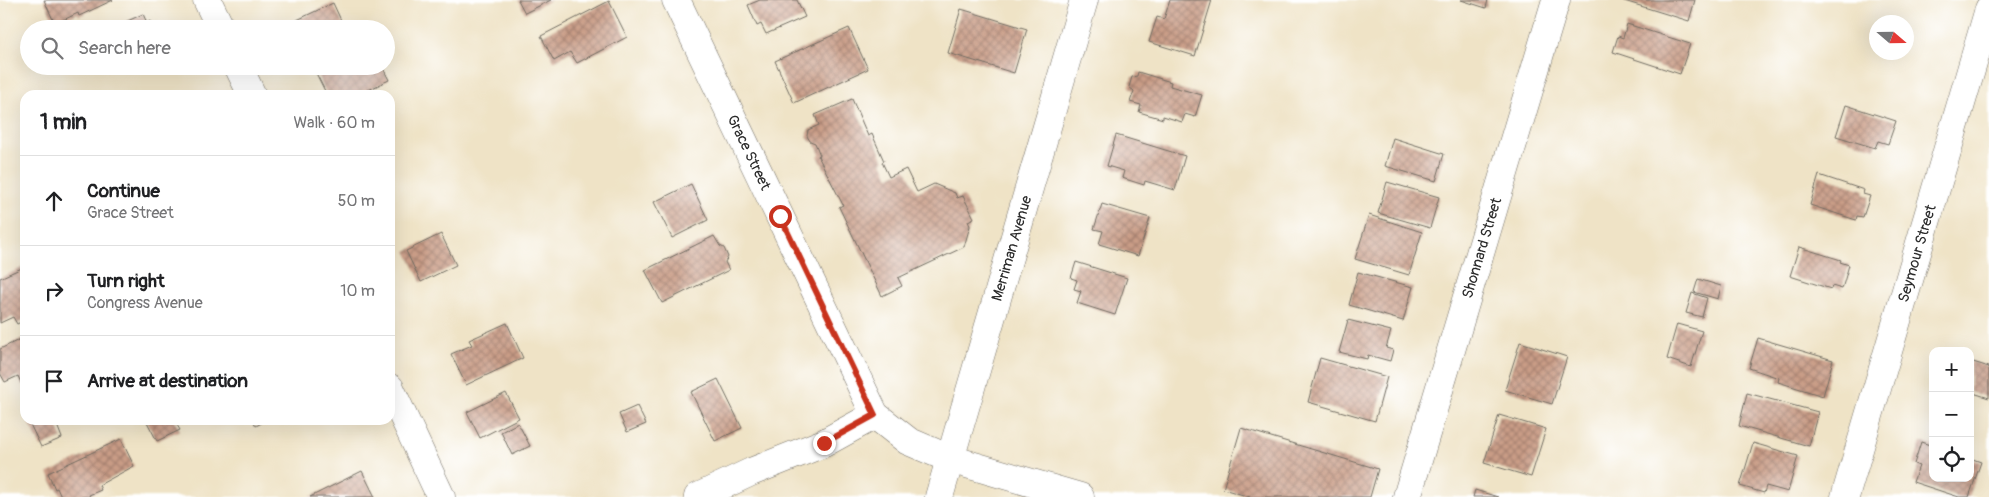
<!DOCTYPE html>
<meta charset="utf-8">
<style>
body{margin:0;font-family:Pangolin,sans-serif;background:#f2f2f2;color:#202124}
.controls{position:absolute;right:15px;bottom:15px;display:grid;overflow:hidden;border-radius:10px;box-shadow:0 5px 20px #0002}
.controls button{width:45px;height:45px;display:grid;place-items:center;padding:0;border:0;border-bottom:1px solid #e0e0e0;background:#fff;color:#202124;font:25px sans-serif}
.compass{position:absolute;left:1869px;top:15px;width:45px;height:45px;border-radius:50%;background:#fff;box-shadow:0 5px 20px #0002;rotate:110deg}
.stop{position:absolute;width:15px;height:15px;margin:-11px;border:4px solid #c8321e;border-radius:50%;background:#fff}
.stop.end{background:#c8321e;border-color:#fff;box-shadow:0 1px 5px #0008}
.list{margin:0;padding:0;list-style:none}
h2{display:flex;justify-content:space-between;align-items:center;height:65px;margin:0;padding:0 20px;font-size:21px}
h2 small{font-size:16px;font-weight:400;color:#757577}
.list li{display:grid;grid-template-columns:32px 1fr auto;gap:15px;align-items:center;box-sizing:border-box;height:90px;padding:0 20px;border-top:1px solid #e0e0e0}
.list b{display:block;font-size:19px;white-space:nowrap}
.list p{margin:0;font-size:16px;white-space:nowrap;color:#757577}
.list em{font-size:16px;font-style:normal;color:#757577}
.icon{flex:none;width:28px;height:28px;fill:none;stroke:currentColor;stroke-width:2;stroke-linecap:round;stroke-linejoin:round}
.map{position:relative;flex:none;width:1989px;height:497px;overflow:hidden}
.search{position:absolute;background:#fff;box-shadow:0 5px 20px #0002;left:20px;top:20px;width:375px;height:55px;display:flex;align-items:center;gap:12px;box-sizing:border-box;padding:0 18px;border-radius:28px;color:#757577;font-size:19px}
.panel{position:absolute;background:#fff;box-shadow:0 5px 20px #0002;left:20px;top:90px;width:375px;height:335px;border-radius:15px}
.map>svg:first-child{display:block}
</style>
<div class="map">
<svg width="1989" height="497" viewBox="0 0 1989 497">
<defs>
<pattern id="building-cross-hatch" width="8" height="8" patternUnits="userSpaceOnUse" patternTransform="scale(1.25)"><rect width="8" height="8" fill="#c99c86"/><path d="M0 0l8 8M0 8l8-8" fill="none" stroke="#a37f6e"/></pattern>
</defs>
<rect width="100%" height="100%" fill="#fff"/>
<filter id="ink" filterUnits="userSpaceOnUse"><feTurbulence type="fractalNoise" baseFrequency=".02" numOctaves="2"/><feDisplacementMap in="SourceGraphic" scale="10" xChannelSelector="R" yChannelSelector="G"/><feConvolveMatrix kernelMatrix="1 2 1 2 8 2 1 2 1" color-interpolation-filters="sRGB"/></filter>
<filter id="wash" filterUnits="userSpaceOnUse"><feTurbulence type="fractalNoise" baseFrequency=".0096" numOctaves="4" result="noise"/><feDisplacementMap in="SourceGraphic" scale="20" xChannelSelector="R" yChannelSelector="G"/><feGaussianBlur stdDeviation="1.12" result="paint"/><feColorMatrix in="noise" values="0 0 0 0 0 0 0 0 0 0 0 0 0 0 0 0 0 1.4 0 .05"/><feComposite in="paint" operator="in"/></filter>
<g filter="url(#wash)">
<rect width="100%" height="100%" fill="#efe3c6"/>
<g id="blocks">
<path fill="url(#building-cross-hatch)" d="M44,0H113L79,16L78,13L55,24Z
M518,0H551L525,13Z
M760,0H797L805,17L766,34L761,24L757,26L748,5Z
M1170,0H1212L1195,56L1149,42L1157,17L1164,19Z
M1461,0H1488L1486,8Z
M1621,0H1695L1689,21Z
M609,1L627,37L577,63L570,52L554,61L541,36Z
M333,3L345,29H301L297,20Z
M961,9L1027,29L1014,73L948,53Z
M143,14L147,23L150,21L154,29H110Z
M1627,24L1690,44L1680,74L1613,52L1618,36L1623,38Z
M849,28L868,69L794,103L775,61Z
M324,66H382L389,80L358,95H327L315,71Z
M1138,72L1171,82L1170,86L1202,95L1195,117L1185,114L1182,122L1163,116V119L1139,112L1141,105L1130,102L1134,91L1129,87L1132,77L1137,76Z
M852,99L868,136L872,134L884,161L882,162L889,177L906,169L917,192L934,184L955,193L957,198L963,196L974,218L968,221L970,226L964,247L898,278L902,286L882,296L839,207L843,205L818,156L820,155L815,143L810,141L807,136L808,130L819,125L815,115Z
M1846,105L1896,121L1888,144L1878,141L1875,148L1836,136Z
M1116,135L1185,156L1175,190L1145,181L1144,185L1122,178L1124,171L1107,166Z
M1393,138L1444,154L1436,181L1385,166Z
M1819,175L1864,190L1863,194L1870,196L1863,217L1857,216L1856,220L1810,205Z
M1387,182L1439,197L1430,228L1378,213Z
M691,184L708,220L672,238L654,202Z
M1102,204L1150,218L1138,256L1099,244L1103,231L1094,229Z
M1369,215L1422,232L1409,275L1355,259Z
M441,234L456,265L421,282L406,251Z
M714,236L720,246L724,248L728,257L725,262L729,270L662,303L645,270Z
M1799,247L1841,260L1840,262L1849,265L1842,289L1832,286L1831,289L1790,276Z
M1076,262L1127,278L1115,315L1077,303L1081,291L1074,289L1077,280L1071,278Z
M24,267L25,320L17,324L13,317L0,323V278Z
M1358,272L1413,287L1403,321L1349,305Z
M1698,279L1721,286L1718,299L1694,292Z
M1692,293L1707,298L1702,317L1686,313Z
M1348,320L1391,331L1386,348L1393,350L1390,361L1368,355L1367,359L1339,352Z
M507,323L523,358L466,385L451,354L472,345L469,340Z
M1677,324L1702,331L1691,367L1667,359Z
M25,337V384L22,385L18,376L5,382L0,373V349Z
M1758,338L1833,360L1823,396L1778,382L1779,378L1749,368Z
M1520,342L1567,357L1552,404L1505,390Z
M1320,358L1387,377L1375,421L1308,402Z
M1970,361L1989,367V398L1970,392Z
M718,379L742,428L715,441L691,392Z
M506,393L519,418L480,438L467,412Z
M1747,393L1818,412L1809,446L1739,426Z
M637,406L646,424L627,432L619,414Z
M1499,415L1546,429L1531,477L1484,463Z
M28,420H55L62,438L41,447Z
M146,420H174L180,430L157,441Z
M253,420H267L256,426Z
M518,423L530,446L512,455L501,432Z
M1241,428L1378,469L1370,497H1250L1223,489Z
M121,439L134,466L99,485L101,490L89,495L90,497H61L57,488L55,489L48,473Z
M1921,442L1933,446V478H1970V458L1981,462L1969,497H1959L1913,482L1919,466L1914,464Z
M1753,443L1798,456L1788,492L1766,486L1764,493L1740,486Z
M362,471L375,497H310Z
M1475,490L1498,497H1473Z"/>
</g>
</g>
<g filter="url(#ink)">
<use href="#blocks" fill-opacity="0" stroke="#706b61" stroke-width="1"/>
<g fill="none" stroke-linecap="round" stroke-linejoin="round">
<defs>
<g id="minor">
<path d="M207,0L221,29"/>
<path id="s1" d="M676,0L875,415L908,441L950,459L1080,497"/>
<path d="M238,66L252,95"/>
<path d="M390,388L441,497"/>
<path d="M698,497L751,472L824,443L875,415"/>
<path id="s2" d="M939,497L1084,0"/>
</g>
<g id="tertiary">
<path id="s3" d="M1407,497L1556,0"/>
<path id="s4" d="M1845,497L1989,9"/>
</g>
</defs>
<use href="#minor" stroke="#706b61" stroke-width="29"/>
<use href="#tertiary" stroke="#706b61" stroke-width="29"/>
<use href="#minor" stroke="#fff" stroke-width="28"/>
<use href="#tertiary" stroke="#fff" stroke-width="28"/>
</g>
</g>
<g fill="none" stroke-linecap="round" stroke-linejoin="round" filter="url(#ink)">
<path stroke="#c8321e" stroke-width="6" d="M780,216L875,415L824,443"/>
</g>
<g text-anchor="middle" stroke-width="5" stroke-linejoin="round" paint-order="stroke">
<g font-size="15" fill="#2b2b2b" stroke="#fff">
<text dy="5" stroke="none"><textPath href="#s1" startOffset="169">Grace Street</textPath></text>
<text dy="5" stroke="none"><textPath href="#s3" startOffset="260">Shonnard Street</textPath></text>
<text dy="5" stroke="none"><textPath href="#s2" startOffset="259">Merriman Avenue</textPath></text>
<text dy="5" stroke="none"><textPath href="#s4" startOffset="254">Seymour Street</textPath></text>
</g>
</g>
</svg>
<div class="controls">
<button>+</button>
<button>−</button>
<button><svg class="icon" aria-label="locate" viewBox="0 0 24 24"><circle cx="12" cy="12" r="6"/><path d="M12 2v4M12 18v4M2 12h4M18 12h4"/></svg></button>
</div>
<svg class="compass" viewBox="-18 -18 36 36"><path d="M0-13l5 13h-10z" fill="#e53935"/><path d="M0 13l5-13h-10z" fill="#757577"/></svg>
<div class="stop" style="left:780px;top:216px"></div>
<div class="stop end" style="left:824px;top:443px"></div>
<div class="search"><svg class="icon" aria-label="search" viewBox="0 0 24 24"><circle cx="10" cy="10" r="6"/><path d="M15 15l6 6"/></svg>Search here</div>
<section class="panel">
<h2>1 min<small>Walk · 60 m</small></h2>
<ul class="list">
<li><svg class="icon" aria-label="ahead" viewBox="0 0 24 24"><path d="M12 20V5M6 11l6-6 6 6"/></svg><div><b>Continue</b><p>Grace Street</p></div><em>50 m</em></li>
<li><svg class="icon" aria-label="right" viewBox="0 0 24 24"><path d="M7 20v-9h11M14 6l5 5-5 5"/></svg><div><b>Turn right</b><p>Congress Avenue</p></div><em>10 m</em></li>
<li><svg class="icon" aria-label="arrive" viewBox="0 0 24 24"><path d="M6 21V4h12l-3 4 3 4H6"/></svg><div><b>Arrive at destination</b></div></li>
</ul>
</section>
</div>
